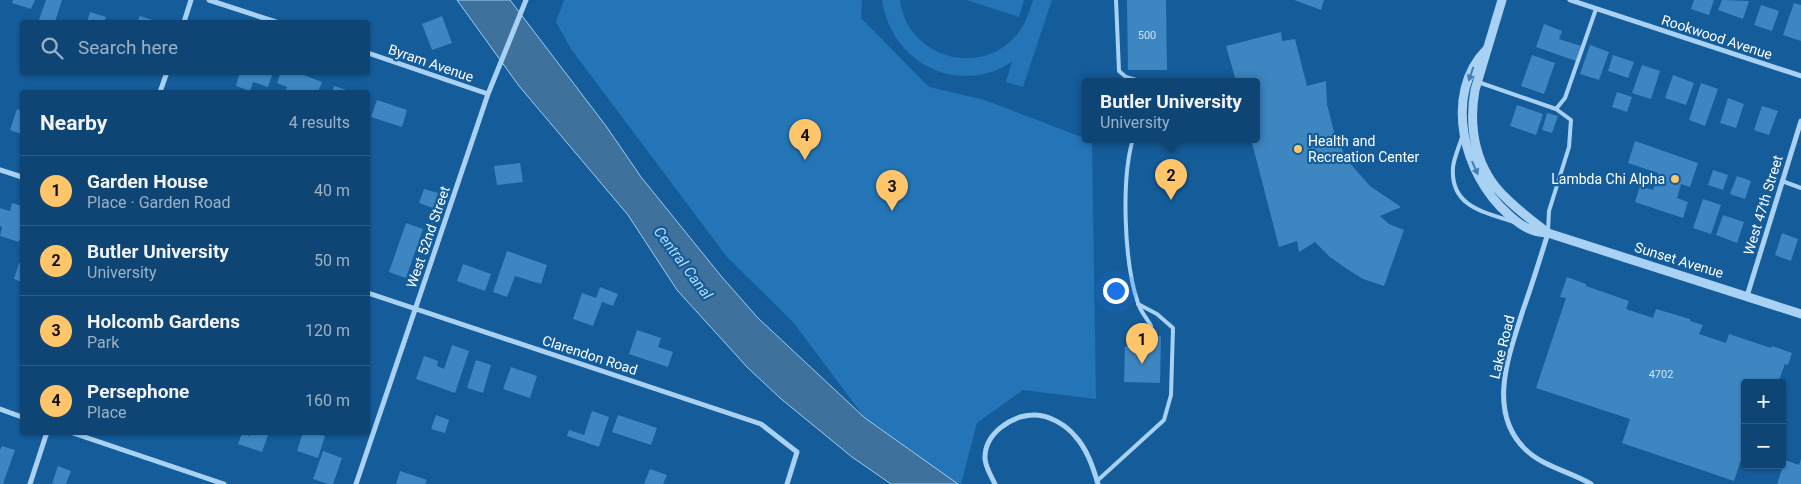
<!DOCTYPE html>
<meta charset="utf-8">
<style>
body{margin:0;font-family:Roboto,sans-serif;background:#1d4f7c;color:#f1f3f6}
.controls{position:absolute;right:15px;bottom:15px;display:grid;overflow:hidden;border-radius:5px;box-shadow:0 1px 4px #0004}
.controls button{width:45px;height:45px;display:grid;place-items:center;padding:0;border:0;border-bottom:1px solid #2f5d86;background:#0f4574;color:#f1f3f6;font:25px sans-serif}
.you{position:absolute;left:1115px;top:290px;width:18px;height:18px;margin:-12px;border:4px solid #fff;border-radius:50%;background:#1a73e8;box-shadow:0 0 0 8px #1a73e833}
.badge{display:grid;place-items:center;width:32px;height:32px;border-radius:50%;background:#ffc56a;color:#111;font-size:16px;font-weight:700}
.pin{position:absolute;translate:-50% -41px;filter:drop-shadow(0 1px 2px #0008)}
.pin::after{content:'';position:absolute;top:26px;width:18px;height:15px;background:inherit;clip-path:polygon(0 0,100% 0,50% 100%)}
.popup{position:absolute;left:1082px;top:78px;width:178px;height:65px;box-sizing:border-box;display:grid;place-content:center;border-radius:5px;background:#0f4574;filter:drop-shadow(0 1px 4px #0005);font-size:16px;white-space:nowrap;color:#9bb1c5}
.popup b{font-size:19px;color:#f1f3f6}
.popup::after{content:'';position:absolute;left:50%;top:100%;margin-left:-10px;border:10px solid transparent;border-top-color:#0f4574}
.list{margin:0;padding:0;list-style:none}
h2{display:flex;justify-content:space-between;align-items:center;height:65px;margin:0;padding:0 20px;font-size:21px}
h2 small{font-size:16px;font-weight:400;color:#9bb1c5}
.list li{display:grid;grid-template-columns:32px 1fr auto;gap:15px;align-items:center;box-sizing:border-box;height:70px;padding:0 20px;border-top:1px solid #2f5d86}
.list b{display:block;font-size:19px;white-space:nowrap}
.list p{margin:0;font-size:16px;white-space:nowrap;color:#9bb1c5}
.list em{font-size:16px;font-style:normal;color:#9bb1c5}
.icon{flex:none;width:28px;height:28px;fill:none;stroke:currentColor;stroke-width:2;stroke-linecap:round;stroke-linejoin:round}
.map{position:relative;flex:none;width:1801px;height:484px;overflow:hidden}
.search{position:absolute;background:#0f4574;box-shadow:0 1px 4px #0004;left:20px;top:20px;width:350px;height:55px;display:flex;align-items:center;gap:12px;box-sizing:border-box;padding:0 18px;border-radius:5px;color:#9bb1c5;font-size:19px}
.panel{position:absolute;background:#0f4574;box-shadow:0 1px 4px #0004;left:20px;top:90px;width:350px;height:345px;border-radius:5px}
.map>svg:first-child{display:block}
</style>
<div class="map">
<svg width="1801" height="484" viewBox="0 0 1801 484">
<rect width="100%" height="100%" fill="#145c9a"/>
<path fill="#2375b7" d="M564,0H862L861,18L929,87L985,100L1092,141L1096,399L1023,390L977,423L961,484H958L865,418L793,322L727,257L571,49L556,22Z
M882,0H900C906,55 976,78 1014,38C1024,27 1029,14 1033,0H1052L1023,87L1006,82L1012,62C1003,67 994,72 984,74C933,85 889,49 882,0Z
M967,0H1024L1019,17Z"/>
<path fill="#3f719d" stroke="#9acef6" d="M457,0H510L606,126L641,177L721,276L758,318L865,418L958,484H891L852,457L780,398L747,367L677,290L628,215L519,86Z"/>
<path fill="#3d86c1" d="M13,0H35L31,9L12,3Z
M46,0H62L55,22L39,20Z
M1127,0H1166L1167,70H1128Z
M1294,0H1324L1321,10Z
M1694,0H1714L1709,15L1691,9Z
M1722,0L1749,1L1743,19L1718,10Z
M1794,3L1801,5V41L1783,35Z
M1761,5L1779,11L1772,31L1754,25Z
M90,12L106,17L104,22H87Z
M140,16L159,22H137Z
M442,16L452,43L432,50L422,24Z
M1544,24L1562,31L1559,39L1581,46L1576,61L1536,47Z
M1281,32L1282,41L1295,39L1307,86L1326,81L1327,104L1334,132L1347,160L1370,186L1401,207L1380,216L1389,224L1404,230L1384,286L1363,279L1347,269L1330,257L1315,242L1299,252L1297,241L1279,247L1251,139H1256V81H1236L1226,46Z
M1590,45L1609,52L1599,80L1580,74Z
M1532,55L1555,63L1544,94L1521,86Z
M1613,55L1634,62L1628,78L1608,71Z
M1642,65L1660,71L1651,99L1632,93Z
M240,72H273L268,87L253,82L250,91L236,86Z
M281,72H296L322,82L318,92H285L287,87L277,83Z
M1673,75L1694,83L1686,105L1665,98Z
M1701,83L1718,89L1705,126L1689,120Z
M334,86L353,92H332Z
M1617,92L1632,97L1627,112L1612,107Z
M1728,98L1744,104L1736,128L1720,123Z
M377,100L407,110L402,127L371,117Z
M1517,105L1543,114L1536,135L1510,126Z
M1762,106L1778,111L1769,135L1754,130Z
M17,109L22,111V134L10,130Z
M1547,113L1558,116L1552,133L1542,130Z
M1635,141L1698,163L1690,187L1681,184L1677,198L1688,202L1683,218L1635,202L1640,186L1653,190L1658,173L1628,163Z
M520,163L523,182L497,185L494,166Z
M1713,170L1728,175L1723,190L1708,185Z
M1737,176L1751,181L1745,199L1730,194Z
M424,189L438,193L433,208L419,203Z
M1703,199L1721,205L1711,234L1693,228Z
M12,203L22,206V231L19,242L0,236L2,227L0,226V208L10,211Z
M1723,215L1744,222L1737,243L1716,235Z
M406,223L423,229L406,278L389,272Z
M1782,233L1798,239L1791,261L1775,255Z
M507,251L547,265L541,284L515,276L507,297L493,292Z
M19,263L22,264V282L14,279Z
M463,264L491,274L485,291L457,281Z
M1567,277L1586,284V286L1629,301L1626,309L1653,318L1656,309L1690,319V321L1703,325L1699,334L1726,343L1729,334L1771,348L1772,346L1792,353L1788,365L1785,364L1778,383H1745V458L1742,457L1734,481L1622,443L1630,419L1536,388L1566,298L1560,297Z
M600,287L618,294L613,306L602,302L593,326L573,319L582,293L596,298Z
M637,330L661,338L658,347L673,352L668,367L629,354Z
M1139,336H1161L1160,383L1124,382L1125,346H1139Z
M452,345L469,351L455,393L416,379L424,356L438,361L437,366L444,369Z
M476,360L491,365L483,393L467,388Z
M511,367L537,376L530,398L503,389Z
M592,411L609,417L599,447L567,436L569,430L584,435Z
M436,415L449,420L445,433L431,429Z
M618,415L657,428L651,445L612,432Z
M251,432H269L262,452L238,444L242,433L250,436Z
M303,432H313L325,436L318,458L297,451Z
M2,446L15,450L3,484H0V450Z
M323,451L342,458L333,484H328L313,479Z
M1801,459V484H1777L1785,460L1799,465Z
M58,466L71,471L66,484H52Z
M650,469L667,475L663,484H644Z
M400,471L427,480L425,484H396Z"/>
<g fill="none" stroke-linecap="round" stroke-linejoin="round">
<path stroke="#a8d1f3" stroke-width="4" d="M1116,0L1119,71L1126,77L1140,81
M1478,82L1556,109L1571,120L1569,147L1549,211L1548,231
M1556,109L1565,98L1596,9
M1462,137C1459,147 1454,158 1453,167C1450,207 1484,212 1514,222
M1133,139C1121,179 1124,263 1138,303C1140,311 1147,318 1151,326
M1782,181L1801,188
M1097,481L1164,420L1171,395L1173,328L1157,314L1138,304"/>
<path stroke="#a8d1f3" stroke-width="5" d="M209,0L276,22
M1570,0L1801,76
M184,22L191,0
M368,53L488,94
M160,92L167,72
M0,170L22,177
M1548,233C1540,259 1532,285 1523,310C1509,355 1486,412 1526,450C1544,467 1571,472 1591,484
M368,293L761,424L797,452L787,484
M1747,296L1801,121
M0,409L22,417
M70,432L224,484
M30,484L47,432
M356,484L488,94L526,0
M995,484C991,476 986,468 985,459C984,434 1011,415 1035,415C1049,415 1066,425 1075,436C1087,449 1093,467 1098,484"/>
<path stroke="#a8d1f3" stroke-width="9" d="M1502,0L1475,90C1468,129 1476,170 1506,198C1519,211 1534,222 1548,233
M1487,49C1442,94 1464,176 1508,214C1520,225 1531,233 1548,233L1801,314"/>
</g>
<defs><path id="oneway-solid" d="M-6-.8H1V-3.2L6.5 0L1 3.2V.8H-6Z" transform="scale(1.25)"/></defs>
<g fill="#407fb5">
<use href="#oneway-solid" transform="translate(1471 74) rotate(109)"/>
<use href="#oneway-solid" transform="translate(1475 168) rotate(66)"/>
</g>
<g fill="#ffc56a" stroke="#145c9a" stroke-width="2">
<circle cx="1298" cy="149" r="5"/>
<circle cx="1675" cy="179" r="5"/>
</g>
<g text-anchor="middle" stroke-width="4.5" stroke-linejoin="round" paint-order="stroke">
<g font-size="11" fill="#cee1f0">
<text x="1147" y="39">500</text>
<text x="1661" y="378">4702</text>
</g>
<g font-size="14" fill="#fff" stroke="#145c9a">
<text transform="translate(1717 37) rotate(18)" y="5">Rookwood Avenue</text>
<text transform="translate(431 63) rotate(19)" y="5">Byram Avenue</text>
<text transform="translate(1763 205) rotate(-73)" y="5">West 47th Street</text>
<text transform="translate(428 237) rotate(-71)" y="5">West 52nd Street</text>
<text transform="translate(1679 260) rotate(17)" y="5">Sunset Avenue</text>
<text transform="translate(1502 347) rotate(-76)" y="5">Lake Road</text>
<text transform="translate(590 355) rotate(18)" y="5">Clarendon Road</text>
</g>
<g font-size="14" fill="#fff" stroke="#145c9a" text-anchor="start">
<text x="1308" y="146">Health and<tspan x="1308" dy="16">Recreation Center</tspan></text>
<text x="1665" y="184" text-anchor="end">Lambda Chi Alpha</text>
</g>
<g font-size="15" font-style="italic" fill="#b4dbf9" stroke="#145c9a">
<text transform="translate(683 263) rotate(53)" y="5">Central Canal</text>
</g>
</g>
</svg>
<div class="controls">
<button>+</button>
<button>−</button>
</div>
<div class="you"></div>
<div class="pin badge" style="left:1142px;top:364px">1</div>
<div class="pin badge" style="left:1171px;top:200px">2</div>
<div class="popup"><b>Butler University</b>University</div>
<div class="pin badge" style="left:892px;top:211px">3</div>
<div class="pin badge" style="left:805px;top:160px">4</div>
<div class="search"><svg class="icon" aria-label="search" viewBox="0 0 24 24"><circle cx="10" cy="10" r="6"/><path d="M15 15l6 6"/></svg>Search here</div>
<section class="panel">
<h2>Nearby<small>4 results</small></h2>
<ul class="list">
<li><span class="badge">1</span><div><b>Garden House</b><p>Place · Garden Road</p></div><em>40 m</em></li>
<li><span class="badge">2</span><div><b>Butler University</b><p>University</p></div><em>50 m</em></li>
<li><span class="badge">3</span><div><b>Holcomb Gardens</b><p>Park</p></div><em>120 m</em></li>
<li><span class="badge">4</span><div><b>Persephone</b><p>Place</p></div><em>160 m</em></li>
</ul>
</section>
</div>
